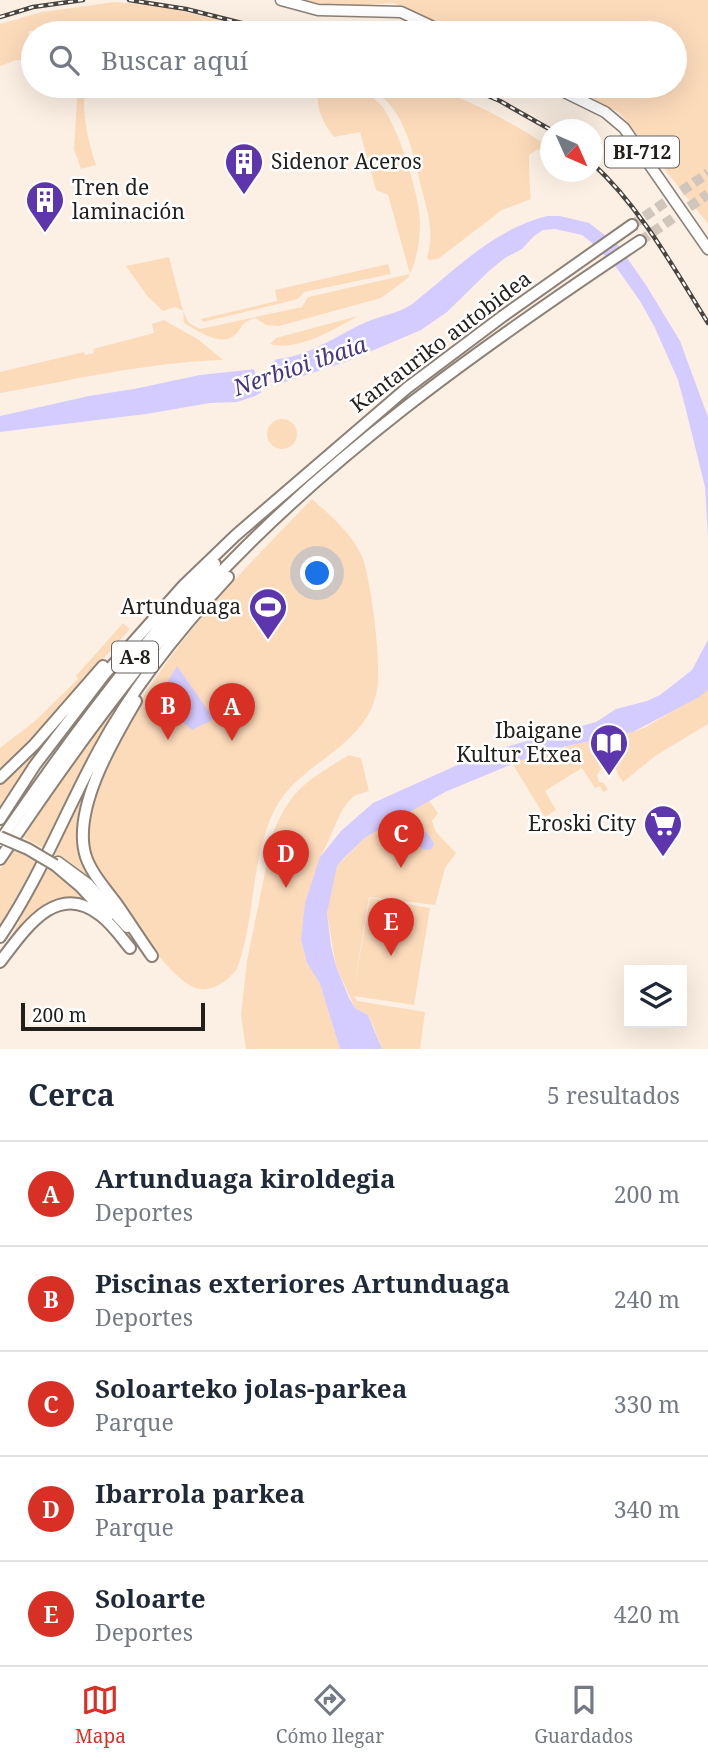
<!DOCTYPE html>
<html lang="es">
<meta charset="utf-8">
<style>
body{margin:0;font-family:"Noto Serif",serif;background:#f2f2f3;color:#1f2937}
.controls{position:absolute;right:21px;bottom:21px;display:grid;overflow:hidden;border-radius:0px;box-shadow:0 7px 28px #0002}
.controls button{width:63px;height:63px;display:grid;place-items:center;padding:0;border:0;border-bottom:2px solid #e0e1e3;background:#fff;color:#1f2937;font:35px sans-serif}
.compass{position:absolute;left:540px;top:119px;width:63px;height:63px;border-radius:50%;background:#fff;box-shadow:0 7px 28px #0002;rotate:135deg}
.scale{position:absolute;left:21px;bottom:18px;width:184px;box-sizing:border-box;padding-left:7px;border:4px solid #231f1b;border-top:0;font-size:19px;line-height:24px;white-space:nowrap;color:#231f1b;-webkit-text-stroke:5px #fff;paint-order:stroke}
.you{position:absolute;left:318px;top:574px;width:24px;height:24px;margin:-18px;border:5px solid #fff;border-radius:50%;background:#1a73e8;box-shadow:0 0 0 10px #1a73e833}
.badge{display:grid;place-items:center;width:46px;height:46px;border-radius:50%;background:#d93025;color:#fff;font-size:23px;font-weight:700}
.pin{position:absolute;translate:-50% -58px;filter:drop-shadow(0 2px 4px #0008)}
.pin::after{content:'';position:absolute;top:37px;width:24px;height:21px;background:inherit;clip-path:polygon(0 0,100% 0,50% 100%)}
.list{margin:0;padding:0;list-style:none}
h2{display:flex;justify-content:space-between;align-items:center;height:91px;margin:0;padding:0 28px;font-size:30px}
h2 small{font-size:23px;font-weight:400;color:#747a83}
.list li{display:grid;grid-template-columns:46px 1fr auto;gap:21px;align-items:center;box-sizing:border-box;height:105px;padding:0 28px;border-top:2px solid #e0e1e3}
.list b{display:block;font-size:26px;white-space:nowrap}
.list p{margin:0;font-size:23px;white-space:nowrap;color:#747a83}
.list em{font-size:23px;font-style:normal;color:#747a83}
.icon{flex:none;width:38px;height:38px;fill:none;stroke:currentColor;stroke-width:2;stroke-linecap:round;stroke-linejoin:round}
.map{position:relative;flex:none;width:708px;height:1049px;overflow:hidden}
.search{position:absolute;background:#fff;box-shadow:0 7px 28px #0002;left:21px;right:21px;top:21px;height:77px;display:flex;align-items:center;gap:18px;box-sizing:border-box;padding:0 24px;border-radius:38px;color:#747a83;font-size:26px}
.sheet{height:616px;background:#fff}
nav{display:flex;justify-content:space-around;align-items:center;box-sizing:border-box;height:98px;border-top:2px solid #e0e1e3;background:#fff;font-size:19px;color:#747a83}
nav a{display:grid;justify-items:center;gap:4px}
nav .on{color:#d93025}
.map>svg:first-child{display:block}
</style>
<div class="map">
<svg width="708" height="1049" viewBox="0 0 708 1049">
<rect width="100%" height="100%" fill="#fcf0e4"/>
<path fill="#fcdbbb" d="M297,0H708V224L620,113L566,86H675V33H458L393,3L345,7Z
M115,2L161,6L227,22L232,33H173L140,29L102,33L29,31L28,47H33V50L24,49L23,61L16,60L0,66V24L42,12Z
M78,86H85C82,115 87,137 96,165L81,169L74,149Z
M319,86H353C362,90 373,97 380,104C397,122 420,196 420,221C420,241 417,261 408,278L381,298L279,326L266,325L255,318C237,325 246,325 235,335C222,348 196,330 184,323L183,311L175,307L163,311L148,297L126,266L169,257L183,311L189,323L200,329L302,307L308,297L410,274L388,195L376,190L360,132L334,137C321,120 315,107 319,86Z
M364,86C381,86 402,83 419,86C461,93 512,123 548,146L550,148V156L538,149L529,155C529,161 530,196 531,199L502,210L438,259L429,260L427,257C435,234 427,209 421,187C413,151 403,100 364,86Z
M388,264L391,274L304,292L298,299L203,322L201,319L277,301L275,290Z
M358,316C335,329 297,352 270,344L276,338Z
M164,320L199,340L223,360C148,362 74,380 0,393V372L84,352L85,355L94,353L93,349L154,333L152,324Z
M267 434a15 15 0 1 1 30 0a15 15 0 1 1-30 0Z
M312,499C330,515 350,532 361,554C371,575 382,667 377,690C375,702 369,715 362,724C337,757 294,772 275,809C250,858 256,918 237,969C228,980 215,991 200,989C170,985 117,897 98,871C80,838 92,807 105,774C149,662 230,584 312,499Z
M123,623L130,629L30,741L0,771V748L35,721L78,679L76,676Z
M158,654L84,766L43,848L21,836L89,741Z
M708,690V724L655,756L623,782L617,773L618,771L614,770L610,766L602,768L597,775L599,782L604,783L608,790L603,792L600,786L595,788L582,768L545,791L556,810L545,817L512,763L544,751L633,732L646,727Z
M111,739L80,823L105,896L84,875L53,854Z
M44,740L0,811V782Z
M349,755L361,758L369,791C364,793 357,794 353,797C339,807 330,843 320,857L301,940L307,963L320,984L340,1049H246L241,1015L247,961L273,833C291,788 310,779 349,755Z
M429,801L438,813L432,821L436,832L456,853L445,868L435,905L369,897L353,994L370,898L430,908L414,1005L354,996L357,1001L425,1012L420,1049H382L373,1025L368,1015L355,1008L336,966L327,913L333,882L337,866L366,837Z
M15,848L37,860L0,926V869Z
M47,867L60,875L95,906L56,903L4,951Z"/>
<path fill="#d4ccff" d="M547,216H560L589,223L618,245L646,285L680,341L708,417V537L705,487L685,406L678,380L655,328L640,301L616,267L592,243L582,235L555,229L543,230L534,236L522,249L505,258L490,270L447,312L421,330L348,361L273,386L255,396L237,402L210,403L146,414L0,432V416L89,396L134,389L200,375L257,369L272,363L277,359C307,357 338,335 364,323C380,316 396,314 411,305C454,271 492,230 547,216Z
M708,640V690L699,697L633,732L544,751L445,792L366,837L344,858L337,866L327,913L331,946L336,966L349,998L355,1008L368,1015L382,1049H340L320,984L307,963L301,940L305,903L320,857L341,831L373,803L484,753L596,722L616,709L647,701L660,695L692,670Z
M177,666L214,719L192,730C180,719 177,718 161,722L153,717L152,708Z
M411,823C418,824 433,837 434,845L431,849L425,850L404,838V828Z"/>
<path fill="#fcf0e4" d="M268,361L277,389L262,395L253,366Z"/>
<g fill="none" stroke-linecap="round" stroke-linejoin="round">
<path stroke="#d1c6bc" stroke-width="10" stroke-dasharray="10 5" stroke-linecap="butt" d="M632,225L708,173
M640,241L708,194"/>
<defs>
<path id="primary" d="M281,0L318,10L401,12L446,33
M552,86L605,112L624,128L708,249
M58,862L88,884L127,927"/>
<path id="motorway" d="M136,701C113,740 71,811 86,857C92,874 105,888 116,903C128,920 140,939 152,956
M0,778L34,745L103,666
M0,819L35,765L104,675L184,585L236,535L407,388L503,316L632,225
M0,841C66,744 136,650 215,564
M0,859C61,769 123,681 195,600C323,458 481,347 640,241
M55,865L81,887L108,916
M0,937C40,878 66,810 100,748C134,685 180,629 228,577
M0,962C24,931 56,880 100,915C112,924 121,937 130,948"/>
</defs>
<use href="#primary" stroke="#8c8176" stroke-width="13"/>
<use href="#motorway" stroke="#8c8176" stroke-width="14"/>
<use href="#primary" stroke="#fff" stroke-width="10"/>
<use href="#motorway" stroke="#fff" stroke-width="10"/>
<defs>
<path id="rail" d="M129,0L186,9L281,33
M0,17L33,7L83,0
M465,86L500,101L551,130
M592,163C641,208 673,267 708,323"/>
</defs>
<use href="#rail" stroke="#49443e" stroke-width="4.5"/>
<use href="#rail" stroke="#fff" stroke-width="2" stroke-dasharray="5" stroke-linecap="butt"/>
<defs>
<path id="motorway-bridge" d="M0,837L28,849L55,865"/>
</defs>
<use href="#motorway-bridge" stroke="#8c8176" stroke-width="14" stroke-linecap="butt"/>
<use href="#motorway-bridge" stroke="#fff" stroke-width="10"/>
</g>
<defs>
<symbol id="building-pin" viewBox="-11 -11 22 30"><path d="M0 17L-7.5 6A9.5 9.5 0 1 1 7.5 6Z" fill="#5d36ae" stroke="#fff"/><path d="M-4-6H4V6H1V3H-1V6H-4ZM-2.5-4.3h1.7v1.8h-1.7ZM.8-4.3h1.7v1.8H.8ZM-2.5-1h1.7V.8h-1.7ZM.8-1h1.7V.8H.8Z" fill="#fff"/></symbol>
<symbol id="stadium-pin" viewBox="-11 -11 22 30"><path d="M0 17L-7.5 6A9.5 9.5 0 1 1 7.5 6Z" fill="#5d36ae" stroke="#fff"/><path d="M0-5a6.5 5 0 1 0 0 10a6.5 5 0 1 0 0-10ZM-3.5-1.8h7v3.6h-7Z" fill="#fff"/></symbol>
<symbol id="library-pin" viewBox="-11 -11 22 30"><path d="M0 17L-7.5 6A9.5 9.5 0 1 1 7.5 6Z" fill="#5d36ae" stroke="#fff"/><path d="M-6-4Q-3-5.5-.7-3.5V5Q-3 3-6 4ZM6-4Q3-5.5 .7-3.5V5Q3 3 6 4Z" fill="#fff"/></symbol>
<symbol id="supermarket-pin" viewBox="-11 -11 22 30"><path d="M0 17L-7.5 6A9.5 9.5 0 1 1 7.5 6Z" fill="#5d36ae" stroke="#fff"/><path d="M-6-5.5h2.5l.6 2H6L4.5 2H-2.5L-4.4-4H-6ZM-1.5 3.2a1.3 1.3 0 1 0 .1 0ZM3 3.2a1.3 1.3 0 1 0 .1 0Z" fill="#fff"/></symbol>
</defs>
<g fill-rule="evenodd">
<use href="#building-pin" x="222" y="140" width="44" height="60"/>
<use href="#building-pin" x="23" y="178" width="44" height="60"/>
<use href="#stadium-pin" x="246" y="585" width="44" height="60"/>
<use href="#library-pin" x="587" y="721" width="44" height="60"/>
<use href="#supermarket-pin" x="641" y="802" width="44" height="60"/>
</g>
<g text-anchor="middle" stroke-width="5" stroke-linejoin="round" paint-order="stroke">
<g fill="#fff" stroke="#65625f" stroke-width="2">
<rect x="605" y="136.5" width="74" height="31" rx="5"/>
<rect x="112" y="641.5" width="46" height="31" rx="5"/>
</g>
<g font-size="19" font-weight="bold" fill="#231f1b">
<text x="642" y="159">BI-712</text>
<text x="135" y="664">A-8</text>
</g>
<g font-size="21" fill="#231f1b" stroke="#fff" text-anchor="end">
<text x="271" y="169" text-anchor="start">Sidenor Aceros</text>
<text x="72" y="195" text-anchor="start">Tren de<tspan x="72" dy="24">laminación</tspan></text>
<text x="241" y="614">Artunduaga</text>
<text x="582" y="738">Ibaigane<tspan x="582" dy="24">Kultur Etxea</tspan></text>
<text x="636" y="831">Eroski City</text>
</g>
<g font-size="21" fill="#231f1b" stroke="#fff">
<text transform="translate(441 342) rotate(-37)" y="7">Kantauriko autobidea</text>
</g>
<g font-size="23" font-style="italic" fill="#4a377f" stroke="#fff">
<text transform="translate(300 366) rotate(-19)" y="8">Nerbioi ibaia</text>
</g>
</g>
</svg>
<div class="controls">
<button><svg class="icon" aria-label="layers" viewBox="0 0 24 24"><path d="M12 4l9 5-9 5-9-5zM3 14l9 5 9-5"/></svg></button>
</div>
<svg class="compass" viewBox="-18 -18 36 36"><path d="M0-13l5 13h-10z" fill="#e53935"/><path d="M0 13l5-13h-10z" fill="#747a83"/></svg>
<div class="scale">200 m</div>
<div class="you"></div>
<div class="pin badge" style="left:232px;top:741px">A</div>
<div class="pin badge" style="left:168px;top:740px">B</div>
<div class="pin badge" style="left:401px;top:868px">C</div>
<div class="pin badge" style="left:286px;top:888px">D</div>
<div class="pin badge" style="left:391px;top:956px">E</div>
<div class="search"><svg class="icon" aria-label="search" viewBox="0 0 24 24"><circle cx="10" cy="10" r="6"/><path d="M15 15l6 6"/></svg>Buscar aquí</div>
</div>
<section class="sheet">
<h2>Cerca<small>5 resultados</small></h2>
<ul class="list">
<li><span class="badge">A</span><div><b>Artunduaga kiroldegia</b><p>Deportes</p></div><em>200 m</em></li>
<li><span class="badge">B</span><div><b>Piscinas exteriores Artunduaga</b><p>Deportes</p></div><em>240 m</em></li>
<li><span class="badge">C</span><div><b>Soloarteko jolas-parkea</b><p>Parque</p></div><em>330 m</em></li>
<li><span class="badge">D</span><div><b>Ibarrola parkea</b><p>Parque</p></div><em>340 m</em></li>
<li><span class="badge">E</span><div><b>Soloarte</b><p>Deportes</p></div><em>420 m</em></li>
</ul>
</section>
<nav>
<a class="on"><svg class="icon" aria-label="map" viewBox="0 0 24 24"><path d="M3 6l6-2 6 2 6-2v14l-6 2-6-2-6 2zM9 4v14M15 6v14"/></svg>Mapa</a>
<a><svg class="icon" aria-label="directions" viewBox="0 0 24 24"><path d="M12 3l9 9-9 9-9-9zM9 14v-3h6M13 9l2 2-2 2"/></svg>Cómo llegar</a>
<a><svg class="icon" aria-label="saved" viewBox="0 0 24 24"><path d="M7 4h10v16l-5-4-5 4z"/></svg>Guardados</a>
</nav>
